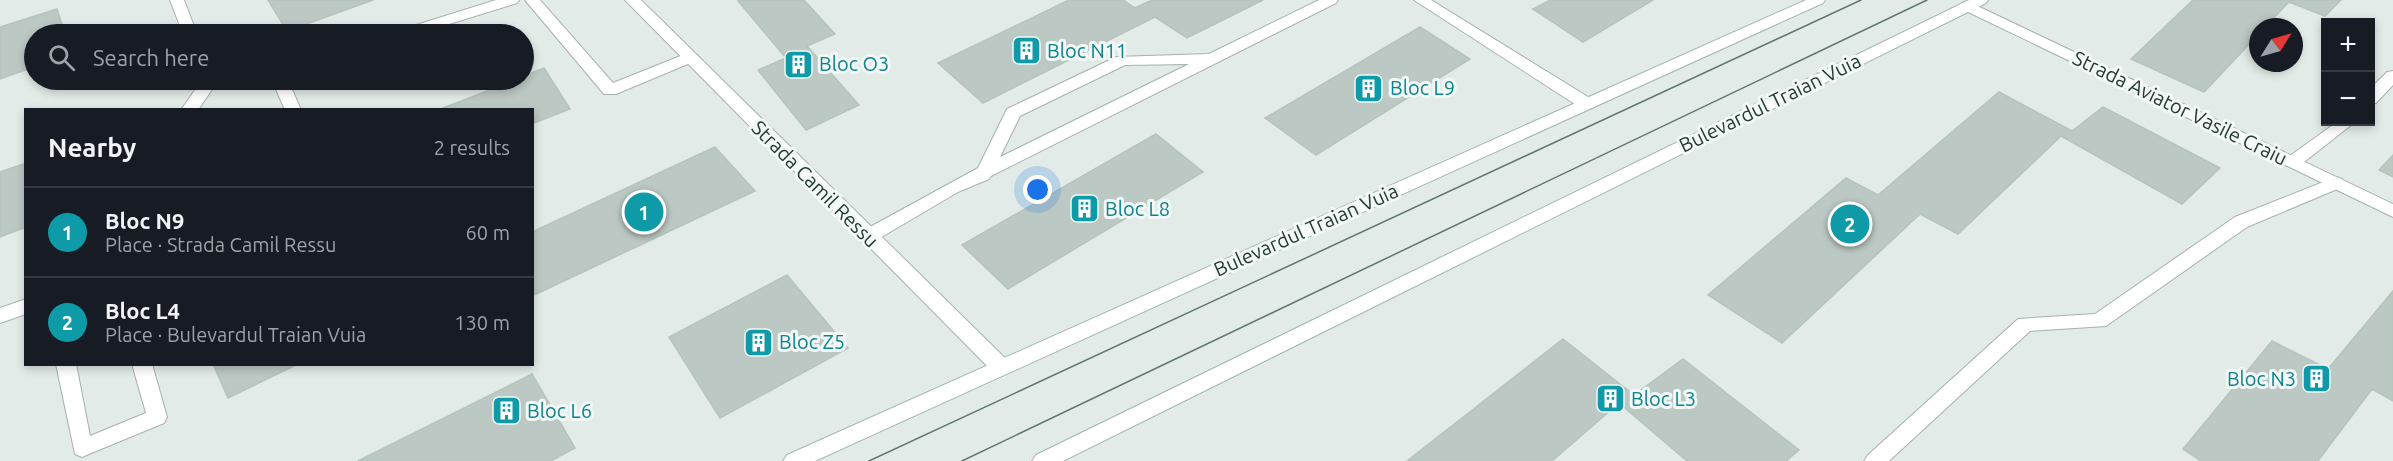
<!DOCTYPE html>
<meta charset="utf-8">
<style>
body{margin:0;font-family:Ubuntu,sans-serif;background:#242831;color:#f1f3f6}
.controls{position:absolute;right:18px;top:18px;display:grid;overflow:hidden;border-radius:0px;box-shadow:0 3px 9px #0003}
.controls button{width:54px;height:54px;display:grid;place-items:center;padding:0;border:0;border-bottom:2px solid #363941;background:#171b24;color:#f1f3f6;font:30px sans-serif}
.compass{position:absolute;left:2249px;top:18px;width:54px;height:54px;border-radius:50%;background:#171b24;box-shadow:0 3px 9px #0003;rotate:53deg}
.you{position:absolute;left:1038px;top:190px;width:21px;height:21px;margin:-15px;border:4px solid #fff;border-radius:50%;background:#1a73e8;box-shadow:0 0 0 9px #1a73e833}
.badge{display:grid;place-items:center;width:39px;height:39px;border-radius:50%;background:#e68165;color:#fff;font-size:20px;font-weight:700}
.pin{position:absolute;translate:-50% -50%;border:3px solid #fff;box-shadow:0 2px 6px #0006}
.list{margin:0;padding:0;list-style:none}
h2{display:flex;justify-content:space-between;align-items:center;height:78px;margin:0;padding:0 24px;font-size:26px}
h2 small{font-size:20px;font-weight:400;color:#9ea1a6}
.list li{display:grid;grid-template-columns:39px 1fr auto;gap:18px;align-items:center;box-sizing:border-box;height:90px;padding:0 24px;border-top:2px solid #363941}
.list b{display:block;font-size:22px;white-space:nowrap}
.list p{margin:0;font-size:20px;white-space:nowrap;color:#9ea1a6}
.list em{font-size:20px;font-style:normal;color:#9ea1a6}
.icon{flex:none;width:33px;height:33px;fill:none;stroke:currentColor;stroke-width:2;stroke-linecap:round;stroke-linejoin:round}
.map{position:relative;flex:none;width:2393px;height:461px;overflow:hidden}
.search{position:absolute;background:#171b24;box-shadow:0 3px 9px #0003;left:24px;top:24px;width:510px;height:66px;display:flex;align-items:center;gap:15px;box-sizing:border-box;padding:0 21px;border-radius:33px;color:#9ea1a6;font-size:22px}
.panel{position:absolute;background:#171b24;box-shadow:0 3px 9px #0003;left:24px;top:108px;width:510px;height:258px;border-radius:0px}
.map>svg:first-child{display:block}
</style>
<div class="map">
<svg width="2393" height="461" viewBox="0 0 2393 461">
<rect width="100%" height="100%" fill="#e2ebe7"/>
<path fill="#bbc8c3" stroke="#b5c4bd" stroke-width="1.5" d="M268,0H373L287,31Z
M742,0H804L835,34L807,46L859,105L806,130L758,70L786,58L738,1Z
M1069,0H1123L1135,8L1152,0H1263L1187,38L1155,17L983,103L938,63Z
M1550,0H1653L1583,42L1533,9Z
M2193,0H2341L2325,16L2289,2L2265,27H2258V35L2204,92L2131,59Z
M57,9L65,34H34V67L0,79V27Z
M1420,27L1470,59L1316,155L1265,118Z
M544,68L570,109L532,124V110H438L515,80H524V76Z
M1999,92L2072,131L2103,107L2220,168L2182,204L2061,136L1958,234L1920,214L1782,343L1708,295L1846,178L1878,195Z
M1156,134L1203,172L1008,289L962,245Z
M715,147L755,191L532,296V232Z
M2393,155V177L2379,170Z
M26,163V227L0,237V172Z
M787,275L848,348L720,418L669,337Z
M2393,291V401L2372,389L2318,461H2201L2183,449L2272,341L2328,369Z
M1563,339L1634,395L1683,359L1799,450L1786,461H1687L1619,403L1552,461H1407Z
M213,364H298L228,398Z
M532,374L575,448L551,461H358Z"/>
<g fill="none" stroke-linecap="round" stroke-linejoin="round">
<defs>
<path id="service" d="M525,0H540L613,83L683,55H695L697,58L695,61L616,94H604Z
M1319,0H1338L1336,3L991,176L989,179L958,192L873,242L867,244L861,242L858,237L861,232L978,168L1007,109L1116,57L1209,54ZM1189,64L1000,157L1020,116L1125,65Z
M1414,0H1431L1593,100L1595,104L1593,108H1581Z
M2393,71V85L2376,103L2370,104V89L2387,72Z
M272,80H288L301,110H285Z
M2337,122H2355L2299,166H2287L2284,162L2287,158Z
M2336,177L2342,179L2345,183L2342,187L2247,227L2106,326L2030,331L1889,461H1864L1868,455L2018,319L2095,314L2235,217Z
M26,299V314L0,323V308Z"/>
<path id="minor" d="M170,0H184L197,34H183Z
M496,0H519L517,3L417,34H394L397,31Z
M625,0H641L1008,361L1011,367L1008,373L1001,375L994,373Z
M1967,1L2393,204V217L1962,9L1959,6L1962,3Z
M202,80H246L238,85L213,88L198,110H181Z
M56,364H76L90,436L146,413L132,364H152L167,417L164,423L89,454L82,457L75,454Z"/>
<path id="secondary" d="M1806,0H1825L1823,3L815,461H783L787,455Z
M1969,0H1988L1986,3L1063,461H1032L1036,455Z"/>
</defs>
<use href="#service" stroke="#a5b2ae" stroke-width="2"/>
<use href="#minor" stroke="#a5b2ae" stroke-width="2"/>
<use href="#secondary" stroke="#a1b6ae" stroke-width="2"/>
<use href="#service" fill="#fff" fill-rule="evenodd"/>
<use href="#minor" fill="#fff" fill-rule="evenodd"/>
<use href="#secondary" fill="#fff" fill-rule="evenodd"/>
<path stroke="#5e766f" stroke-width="1.5" d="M869,461L1861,0
M962,461L1927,0"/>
</g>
<defs>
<symbol id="building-square" viewBox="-11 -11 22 22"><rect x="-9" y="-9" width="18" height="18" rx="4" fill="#0f9aa8" stroke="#f2f8f5"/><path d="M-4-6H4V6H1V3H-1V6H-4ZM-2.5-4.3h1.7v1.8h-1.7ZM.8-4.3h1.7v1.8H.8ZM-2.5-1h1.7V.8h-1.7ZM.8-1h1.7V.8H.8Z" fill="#fff"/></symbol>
</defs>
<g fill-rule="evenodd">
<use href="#building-square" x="1010" y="34" width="33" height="33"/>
<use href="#building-square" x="782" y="48" width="33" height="33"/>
<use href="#building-square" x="1352" y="72" width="33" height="33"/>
<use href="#building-square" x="1068" y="192" width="33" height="33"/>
<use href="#building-square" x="742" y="326" width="33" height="33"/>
<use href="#building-square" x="2300" y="362" width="33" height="33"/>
<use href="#building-square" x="1594" y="382" width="33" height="33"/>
<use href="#building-square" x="490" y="394" width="33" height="33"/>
</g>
<g text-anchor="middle" stroke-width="6" stroke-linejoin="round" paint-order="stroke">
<g font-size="20" fill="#0d838f" stroke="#f2f8f5" text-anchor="start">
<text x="1047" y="58">Bloc N11</text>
<text x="819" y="71">Bloc O3</text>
<text x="1390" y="95">Bloc L9</text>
<text x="1105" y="216">Bloc L8</text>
<text x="779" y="349">Bloc Z5</text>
<text x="2296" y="386" text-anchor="end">Bloc N3</text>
<text x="1631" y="406">Bloc L3</text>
<text x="527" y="418">Bloc L6</text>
</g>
<g font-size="20" fill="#233a34" stroke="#f2f8f5">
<text transform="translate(1770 103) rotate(-26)" y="7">Bulevardul Traian Vuia</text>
<text transform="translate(2180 108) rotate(26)" y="7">Strada Aviator Vasile Craiu</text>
<text transform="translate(815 184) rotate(45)" y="7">Strada Camil Ressu</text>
<text transform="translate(1306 230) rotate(-24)" y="7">Bulevardul Traian Vuia</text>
</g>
</g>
</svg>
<div class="controls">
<button>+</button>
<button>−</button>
</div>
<svg class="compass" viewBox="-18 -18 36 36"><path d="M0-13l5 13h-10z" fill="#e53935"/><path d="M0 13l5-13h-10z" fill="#9ea1a6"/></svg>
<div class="you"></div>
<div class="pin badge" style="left:644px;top:212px;background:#0f9aa8">1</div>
<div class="pin badge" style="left:1850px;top:224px;background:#0f9aa8">2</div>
<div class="search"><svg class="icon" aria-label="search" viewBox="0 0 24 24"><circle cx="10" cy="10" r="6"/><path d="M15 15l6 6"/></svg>Search here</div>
<section class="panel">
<h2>Nearby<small>2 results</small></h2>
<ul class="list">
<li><span class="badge" style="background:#0f9aa8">1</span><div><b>Bloc N9</b><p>Place · Strada Camil Ressu</p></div><em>60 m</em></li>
<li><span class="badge" style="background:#0f9aa8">2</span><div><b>Bloc L4</b><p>Place · Bulevardul Traian Vuia</p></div><em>130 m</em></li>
</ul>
</section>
</div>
